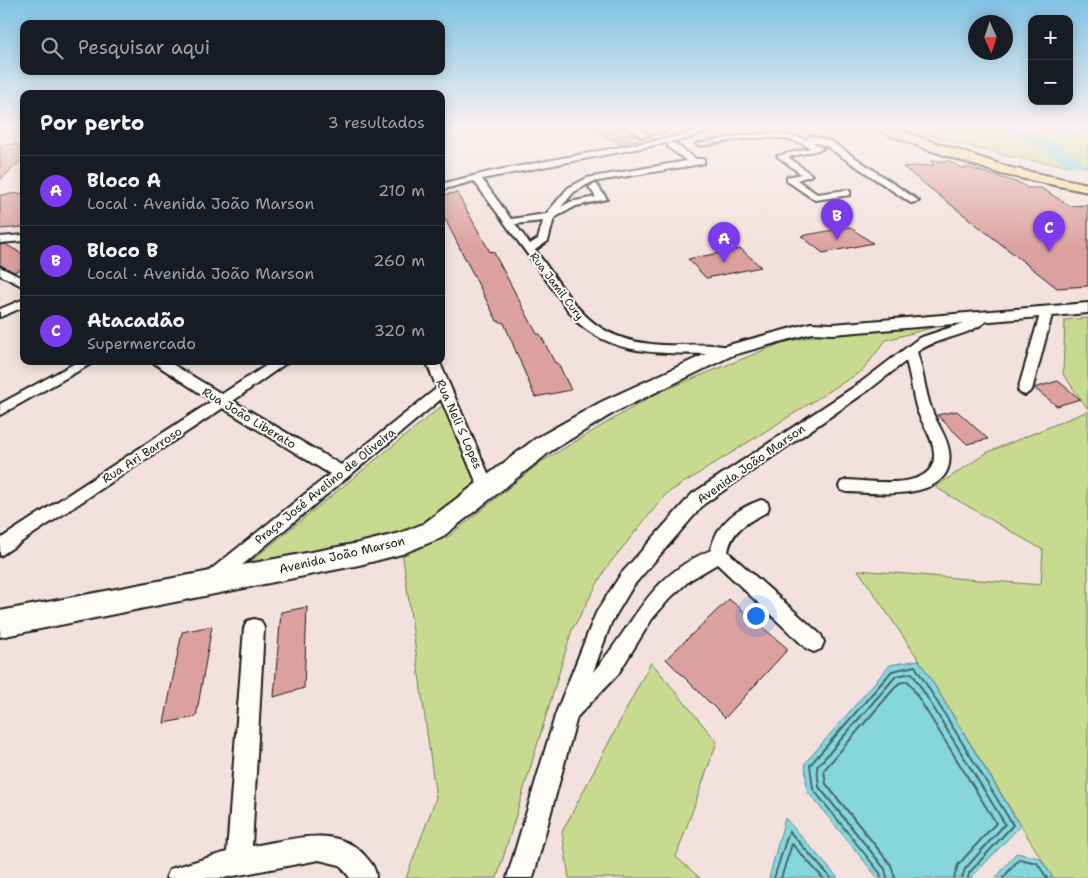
<!DOCTYPE html>
<html lang="pt">
<meta charset="utf-8">
<style>
body{margin:0;font-family:"Shantell Sans",sans-serif;background:#20242c;color:#f1f3f6}
.controls{position:absolute;right:15px;top:15px;display:grid;overflow:hidden;border-radius:10px;box-shadow:0 2px 12px #0003}
.controls button{width:45px;height:45px;display:grid;place-items:center;padding:0;border:0;border-bottom:1px solid #363941;background:#171b24;color:#f1f3f6;font:25px sans-serif}
.compass{position:absolute;left:968px;top:15px;width:45px;height:45px;border-radius:50%;background:#171b24;box-shadow:0 2px 12px #0003;rotate:177deg}
.you{position:absolute;left:755px;top:615px;width:18px;height:18px;margin:-12px;border:4px solid #fff;border-radius:50%;background:#1a73e8;box-shadow:0 0 0 8px #1a73e833}
.badge{display:grid;place-items:center;width:32px;height:32px;border-radius:50%;background:#7c3aed;color:#fff;font-size:16px;font-weight:700}
.pin{position:absolute;translate:-50% -41px;filter:drop-shadow(0 1px 2px #0008)}
.pin::after{content:'';position:absolute;top:26px;width:18px;height:15px;background:inherit;clip-path:polygon(0 0,100% 0,50% 100%)}
.list{margin:0;padding:0;list-style:none}
h2{display:flex;justify-content:space-between;align-items:center;height:65px;margin:0;padding:0 20px;font-size:21px}
h2 small{font-size:16px;font-weight:400;color:#9ea1a6}
.list li{display:grid;grid-template-columns:32px 1fr auto;gap:15px;align-items:center;box-sizing:border-box;height:70px;padding:0 20px;border-top:1px solid #363941}
.list b{display:block;font-size:19px;white-space:nowrap}
.list p{margin:0;font-size:16px;white-space:nowrap;color:#9ea1a6}
.list em{font-size:16px;font-style:normal;color:#9ea1a6}
.icon{flex:none;width:28px;height:28px;fill:none;stroke:currentColor;stroke-width:2;stroke-linecap:round;stroke-linejoin:round}
.map{position:relative;flex:none;width:1088px;height:878px;overflow:hidden}
.search{position:absolute;background:#171b24;box-shadow:0 2px 12px #0003;left:20px;top:20px;width:425px;height:55px;display:flex;align-items:center;gap:12px;box-sizing:border-box;padding:0 18px;border-radius:10px;color:#9ea1a6;font-size:19px}
.panel{position:absolute;background:#171b24;box-shadow:0 2px 12px #0003;left:20px;top:90px;width:425px;height:275px;border-radius:10px}
.map>svg:first-child{display:block}
</style>
<div class="map">
<svg width="1088" height="878" viewBox="0 0 1088 878">
<rect width="100%" height="100%" fill="#f3e1dd"/>
<filter id="ink" filterUnits="userSpaceOnUse"><feTurbulence type="fractalNoise" baseFrequency=".02" numOctaves="2"/><feDisplacementMap in="SourceGraphic" scale="10" xChannelSelector="R" yChannelSelector="G"/><feConvolveMatrix kernelMatrix="1 2 1 2 8 2 1 2 1" color-interpolation-filters="sRGB"/></filter>
<g filter="url(#ink)">
<path fill="#c8da8f" stroke="#727b56" d="M663,126H822L652,134Z
M904,126H1065L1062,127L1088,140V167C1024,163 965,147 904,126Z
M1088,318V409L1063,374L1065,320Z
M950,323L886,340L863,370L666,494L606,568L572,630L497,878H406L436,798L402,551L448,537L541,462L657,393L782,343L840,330Z
M443,405L476,485L430,521L379,538L244,567Z
M1088,411V878H1053L919,660L858,570L1041,585L1043,550L935,487L988,452Z
M651,662L717,742L676,857L700,878H569L562,832Z"/>
<path fill="#86d7dd" stroke="#5c8c90" d="M919,660L1020,826L971,878H878L807,791L805,763L890,665Z
M785,818L838,878H769Z
M1016,853L1040,858L1053,878H996Z"/>
<g fill="none" stroke-linecap="round" stroke-linejoin="round">
<path stroke="#466769" stroke-width="2" d="M774,878L789,831L831,878
M781,878L792,844L823,878
M881,878L880,873L813,789L810,765L892,671L915,666L1013,825L969,873L968,878
M887,878L885,869L819,787L817,767L896,676L912,673L1005,824L965,869L962,878
M895,878L891,865L826,784L824,770L899,683L908,681L996,823L958,865L954,878
M1003,878L1019,859L1037,863L1047,878"/>
<path fill="#86d7dd" fill-rule="evenodd" d="M1003,126H1022L1082,159L1084,163L1082,167H1070Z"/>
</g>
<path fill="#dca19f" stroke="#1c1c1c" d="M585,126H622L642,139L620,144Z
M639,126H670L671,131L652,136Z
M24,144V158L0,180V145Z
M931,161H949L961,168H970L1022,184L1027,188H1041L1070,206L1088,205V286L1057,288L903,167L934,165Z
M24,193V227L0,229V195Z
M457,193L490,252L493,251L537,334H540L555,363H558L571,390L535,397L504,323L497,321L441,211V195Z
M849,227L873,243L823,253L801,236Z
M5,244L24,255V268L14,272L0,265V245Z
M741,249L761,267L706,278L688,259Z
M1058,381L1080,399L1057,406L1034,388Z
M957,411L988,439L967,444L937,415Z
M729,599L788,649L725,718L666,659Z
M307,607L304,688L274,697L281,612Z
M212,626L196,717L164,723L182,632Z"/>
<g fill="none" stroke-linecap="round" stroke-linejoin="round">
<defs>
<path id="street" d="M624,126H635L650,135L643,137Z
M709,126H722L686,139L482,179L511,219L546,214L568,188L587,178L687,161L668,147V143H674L696,159H704V163L701,164L592,182L574,192L561,207L570,202L596,197L589,187L594,184L597,185L607,199L576,206L554,218L548,241L535,250C576,304 588,341 663,345C685,346 710,342 732,348L733,351L732,354L727,355C672,351 622,361 577,322L474,181L441,190V184L489,172L684,135ZM543,221L538,239L530,244L515,224Z
M777,133L810,140L823,149L788,157L812,175L797,180L817,194L847,190L850,191V195L815,200L787,181V177L801,174L777,156L811,148C779,129 735,140 700,146L696,144L745,135Z
M811,136L832,142L919,201L911,203L826,146L808,140L807,138Z
M24,235V241L0,243V237Z
M0,267L24,279V287L0,275Z
M24,299V307L0,317V309Z
M1047,307L1053,311L1032,390L1025,395L1020,393L1018,390L1041,311Z
M985,312L991,316C974,337 938,336 917,352C923,371 925,390 931,408C936,423 947,436 949,451C957,503 877,493 847,492L841,490L839,486L841,482L847,480C872,481 937,492 934,453C933,437 922,424 917,410C912,394 911,377 906,361L870,389L704,504L633,586L611,623L593,672C636,624 646,577 711,550C716,524 736,509 761,500L767,502L769,507L767,512C748,522 732,529 728,552L821,635L824,642L821,649L814,652L807,649L717,564L690,580L670,598L652,619L618,674L577,717L533,878H507L556,713L596,613L621,574L692,494L860,383L919,338L970,321Z
M79,361H96L0,415V404Z
M151,361H167L222,394L273,361H289L233,401L341,465L437,388L426,361H439L494,487L492,491L486,493L480,491L441,399L216,587L210,589L204,587L201,581L204,575L330,474L223,408L0,556V539L212,401Z
M254,619L261,621L264,628L252,846C290,840 338,823 366,857C372,864 376,869 376,878H350L340,865L319,860L223,878H166L170,869L227,852L244,628L247,621Z"/>
<path id="secondary" d="M1088,303V313L833,334L812,333L733,355L615,412L551,451L441,538L402,554L359,565L0,637V611L359,543L400,533L423,524L535,439L601,402L721,347L811,323L833,324Z"/>
<path id="primary" d="M867,126H886L1011,168L1088,184V192L1001,174L921,147Z"/>
</defs>
<use href="#street" stroke="#1c1c1c" stroke-width="4"/>
<use href="#secondary" stroke="#1c1c1c" stroke-width="4"/>
<use href="#primary" stroke="#1c1c1c" stroke-width="4"/>
<use href="#street" fill="#fdfcf7" fill-rule="evenodd"/>
<use href="#secondary" fill="#fdfcf7" fill-rule="evenodd"/>
<use href="#primary" fill="#fedd96" fill-rule="evenodd"/>
</g>
</g>
<linearGradient id="sky" x2="0" y2="1"><stop stop-color="#81c2e4"/><stop offset="0.51" stop-color="#faf2f0"/><stop offset="1" stop-color="#faf2f0" stop-opacity="0"/></linearGradient>
<rect width="1088" height="249" fill="url(#sky)"/>
<g text-anchor="middle" stroke-width="4" stroke-linejoin="round" paint-order="stroke">
<g font-size="11" fill="#1c1c1c" stroke="#fdfcf7">
<text transform="translate(557 286) rotate(53)" y="4">Rua Jamil Cury</text>
</g>
<g font-size="12" fill="#1c1c1c" stroke="#fdfcf7">
<text transform="translate(249 418) rotate(31)" y="4">Rua João Liberato</text>
<text transform="translate(459 424) rotate(66)" y="4">Rua Neli S Lopes</text>
<text transform="translate(142 455) rotate(-33)" y="4">Rua Ari Barroso</text>
<text transform="translate(751 464) rotate(-35)" y="4">Avenida João Marson</text>
<text transform="translate(325 486) rotate(-39)" y="4">Praça José Avelino de Oliveira</text>
<text transform="translate(342 555) rotate(-13)" y="4">Avenida João Marson</text>
</g>
</g>
</svg>
<div class="controls">
<button>+</button>
<button>−</button>
</div>
<svg class="compass" viewBox="-18 -18 36 36"><path d="M0-13l5 13h-10z" fill="#e53935"/><path d="M0 13l5-13h-10z" fill="#9ea1a6"/></svg>
<div class="you"></div>
<div class="pin badge" style="left:724px;top:263px">A</div>
<div class="pin badge" style="left:837px;top:240px">B</div>
<div class="pin badge" style="left:1049px;top:252px">C</div>
<div class="search"><svg class="icon" aria-label="search" viewBox="0 0 24 24"><circle cx="10" cy="10" r="6"/><path d="M15 15l6 6"/></svg>Pesquisar aqui</div>
<section class="panel">
<h2>Por perto<small>3 resultados</small></h2>
<ul class="list">
<li><span class="badge">A</span><div><b>Bloco A</b><p>Local · Avenida João Marson</p></div><em>210 m</em></li>
<li><span class="badge">B</span><div><b>Bloco B</b><p>Local · Avenida João Marson</p></div><em>260 m</em></li>
<li><span class="badge">C</span><div><b>Atacadão</b><p>Supermercado</p></div><em>320 m</em></li>
</ul>
</section>
</div>
